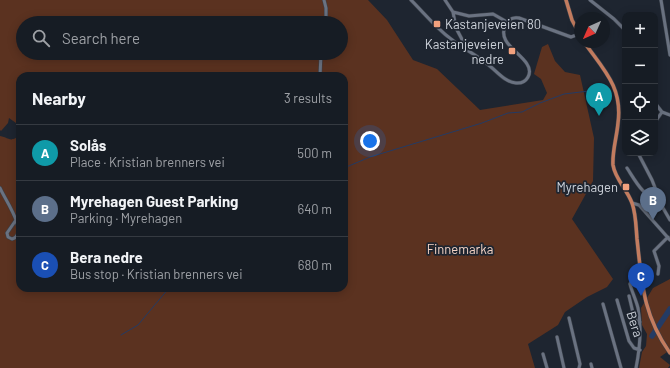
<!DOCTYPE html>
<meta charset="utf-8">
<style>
body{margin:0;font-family:Barlow,sans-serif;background:#232931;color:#f1f3f6}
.controls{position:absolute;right:12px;top:12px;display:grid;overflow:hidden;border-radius:8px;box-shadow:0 2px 10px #0003}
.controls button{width:36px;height:36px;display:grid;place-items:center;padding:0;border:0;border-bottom:1px solid #353a41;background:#161c24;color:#f1f3f6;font:20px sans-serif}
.compass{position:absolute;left:574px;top:12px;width:36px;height:36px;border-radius:50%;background:#161c24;box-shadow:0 2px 10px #0003;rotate:225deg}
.you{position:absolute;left:370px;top:141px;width:14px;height:14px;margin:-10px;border:3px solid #fff;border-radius:50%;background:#1a73e8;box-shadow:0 0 0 6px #1a73e833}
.badge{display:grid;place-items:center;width:26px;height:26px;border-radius:50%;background:#f2a17e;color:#fff;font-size:13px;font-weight:700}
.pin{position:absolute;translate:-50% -33px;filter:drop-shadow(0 1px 2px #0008)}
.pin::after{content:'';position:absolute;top:21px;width:14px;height:12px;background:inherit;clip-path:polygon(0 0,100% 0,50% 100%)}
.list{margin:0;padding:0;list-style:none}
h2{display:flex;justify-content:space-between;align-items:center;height:52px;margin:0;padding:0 16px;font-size:17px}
h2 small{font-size:13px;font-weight:400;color:#9ea1a6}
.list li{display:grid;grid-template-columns:26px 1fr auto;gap:12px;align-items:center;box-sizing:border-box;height:56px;padding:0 16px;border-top:1px solid #353a41}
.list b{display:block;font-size:15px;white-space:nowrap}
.list p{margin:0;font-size:13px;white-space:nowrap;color:#9ea1a6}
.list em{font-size:13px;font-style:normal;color:#9ea1a6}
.icon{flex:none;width:22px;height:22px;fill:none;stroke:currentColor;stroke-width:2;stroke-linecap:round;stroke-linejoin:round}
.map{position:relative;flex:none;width:670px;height:368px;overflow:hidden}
.search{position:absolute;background:#161c24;box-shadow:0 2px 10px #0003;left:16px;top:16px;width:332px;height:44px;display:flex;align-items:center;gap:10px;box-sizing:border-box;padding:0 14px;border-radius:22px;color:#9ea1a6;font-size:15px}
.panel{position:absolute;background:#161c24;box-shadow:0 2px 10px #0003;left:16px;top:72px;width:332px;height:220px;border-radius:12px}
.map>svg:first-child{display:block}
</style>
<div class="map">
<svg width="670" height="368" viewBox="0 0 670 368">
<rect width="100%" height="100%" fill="#1e2530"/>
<path fill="#5b3220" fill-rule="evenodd" d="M0,0H368L387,20L413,60L437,69L480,110L543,100L547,93L541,79L534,74L542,47L548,44L555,61L565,72L580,75L594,138L593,181L572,219L613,279L607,287L587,297L565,312L558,325L528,344L535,368H0V136C10,138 10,143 20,135V288H344V76H20V127L17,125L16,123L9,118L8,123L1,131L0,130ZM23,23H341V53H23Z
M670,279V350L660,357L670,365L668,368H639L642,352L646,346L647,334L642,325L641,308L653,288Z"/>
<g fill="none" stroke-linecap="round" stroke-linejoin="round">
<path stroke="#243b64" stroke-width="1" d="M344,168L370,157L482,123L508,113L522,112L540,103L564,94L589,91
M121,335L138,325L169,288"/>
<path stroke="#243b64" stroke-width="5.5" d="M652,336L670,309"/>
<defs>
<path id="minor" d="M324,0L326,8V23
M411,0C424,13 436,28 451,39C462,48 475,54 486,63C496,70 504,82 516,83C527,84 533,73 527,64C520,52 496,42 506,24C509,19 514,17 519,18L571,37L579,34
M445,0L453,12L469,16L493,14L507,22
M590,0L614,19L625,30
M661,0L670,55
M453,12L456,28L465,45L464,48
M320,76L321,53
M655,103L662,112L670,115
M655,122L662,112
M638,153L652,180L663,208L670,220
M627,168C635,180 644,199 660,199
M0,188C4,198 30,234 12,239L8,237L7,233L16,220
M632,203L639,205L670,240
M658,274L659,266L654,251L668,237
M629,296L634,317L637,322H640
M617,300L629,341L634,348L640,350
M603,304L621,368
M569,318L580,364L579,368
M557,337L564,368
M543,354L547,368
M591,364L592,368
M636,368C640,348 642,329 638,308C636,300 632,292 630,284L633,278L640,276"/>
<path id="major" d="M566,0L572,20L580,35
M584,42C603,69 623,87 618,123C617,136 612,152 613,165C615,179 627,189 632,203C636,214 636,227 637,239C642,284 643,315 670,353"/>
</defs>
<use href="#minor" stroke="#3b414a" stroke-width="4"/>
<use href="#major" stroke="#3b414a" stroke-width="4.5"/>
<use href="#minor" stroke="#6a7281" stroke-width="3"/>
<use href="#major" stroke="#c37c5f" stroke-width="3.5"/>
</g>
<g fill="#f2a17e" stroke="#1e2530" stroke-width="1.5">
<rect x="433" y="20" width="8" height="8" rx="2"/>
<rect x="508" y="47" width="8" height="8" rx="2"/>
<rect x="622" y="183" width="8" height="8" rx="2"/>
</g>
<g text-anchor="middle" stroke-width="3.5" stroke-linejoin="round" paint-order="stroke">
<g font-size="13" fill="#cdd2da" stroke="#1e2530" text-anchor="end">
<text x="445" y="29" text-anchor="start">Kastanjeveien 80</text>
<text x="504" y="49">Kastanjeveien<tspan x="504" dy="15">nedre</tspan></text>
<text x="618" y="192">Myrehagen</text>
</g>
<g font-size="13" fill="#f5d3c4" stroke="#1e2530">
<text x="460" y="254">Finnemarka</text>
</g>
<g font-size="13" fill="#cdd2da" stroke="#1e2530">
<text transform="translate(635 324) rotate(72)" y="5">Bera</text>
</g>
</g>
</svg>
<div class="controls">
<button>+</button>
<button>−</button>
<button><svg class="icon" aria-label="locate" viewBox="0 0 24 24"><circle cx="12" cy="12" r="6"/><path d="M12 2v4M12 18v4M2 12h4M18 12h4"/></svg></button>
<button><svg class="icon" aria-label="layers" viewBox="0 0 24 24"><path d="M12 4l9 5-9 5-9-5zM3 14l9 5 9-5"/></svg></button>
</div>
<svg class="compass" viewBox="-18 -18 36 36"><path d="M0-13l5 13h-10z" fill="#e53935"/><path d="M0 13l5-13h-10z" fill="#9ea1a6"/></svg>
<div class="you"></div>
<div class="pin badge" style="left:599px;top:116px;background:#0f9aa8">A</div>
<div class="pin badge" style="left:653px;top:220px;background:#5c6f8a">B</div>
<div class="pin badge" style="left:641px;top:296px;background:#1a4fb4">C</div>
<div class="search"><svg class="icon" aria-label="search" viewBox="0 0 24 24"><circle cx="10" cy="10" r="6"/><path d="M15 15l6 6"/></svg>Search here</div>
<section class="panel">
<h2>Nearby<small>3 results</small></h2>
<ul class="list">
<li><span class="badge" style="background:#0f9aa8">A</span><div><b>Solås</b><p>Place · Kristian brenners vei</p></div><em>500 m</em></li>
<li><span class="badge" style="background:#5c6f8a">B</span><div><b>Myrehagen Guest Parking</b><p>Parking · Myrehagen</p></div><em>640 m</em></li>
<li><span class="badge" style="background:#1a4fb4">C</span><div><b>Bera nedre</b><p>Bus stop · Kristian brenners vei</p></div><em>680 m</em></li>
</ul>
</section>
</div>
